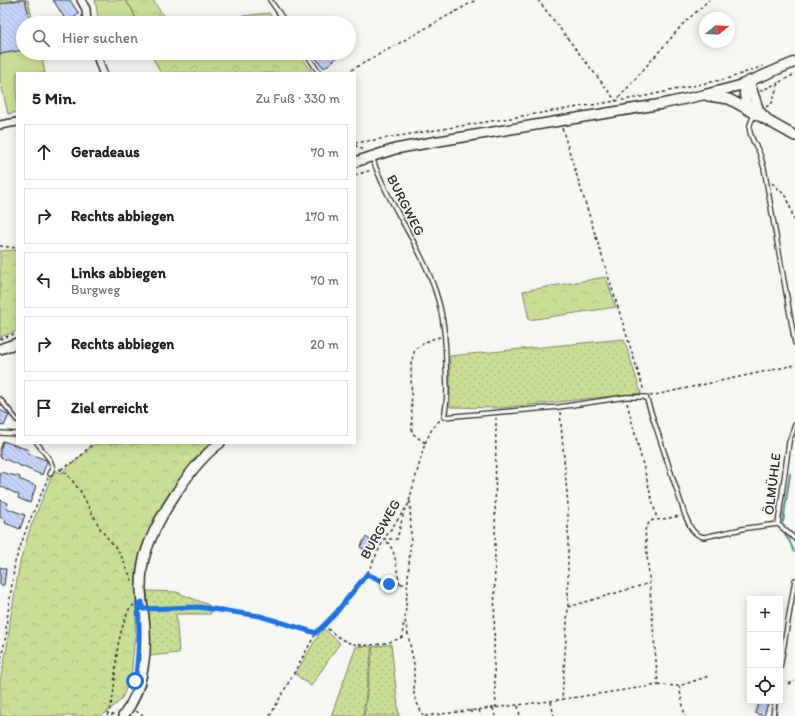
<!DOCTYPE html>
<html lang="de">
<meta charset="utf-8">
<style>
body{margin:0;font-family:Itim,sans-serif;background:#f6f6f6;color:#202124}
.controls{position:absolute;right:12px;bottom:12px;display:grid;overflow:hidden;border-radius:0px;box-shadow:0 2px 10px #0003}
.controls button{width:36px;height:36px;display:grid;place-items:center;padding:0;border:0;border-bottom:1px solid #e0e0e0;background:#fff;color:#202124;font:20px sans-serif}
.compass{position:absolute;left:699px;top:12px;width:36px;height:36px;border-radius:50%;background:#fff;box-shadow:0 2px 10px #0003;rotate:72deg}
.stop{position:absolute;width:12px;height:12px;margin:-9px;border:3px solid #1a73e8;border-radius:50%;background:#fff}
.stop.end{background:#1a73e8;border-color:#fff;box-shadow:0 1px 4px #0008}
.list{margin:0;padding:0;list-style:none}
h2{display:flex;justify-content:space-between;align-items:center;height:52px;margin:0;padding:0 16px;font-size:17px}
h2 small{font-size:13px;font-weight:400;color:#757577}
.list li{display:grid;grid-template-columns:26px 1fr auto;gap:12px;align-items:center;box-sizing:border-box;height:56px;margin:0 8px 8px;padding:0 8px;border:1px solid #e0e0e0;border-radius:0px}
.list b{display:block;font-size:15px;white-space:nowrap}
.list p{margin:0;font-size:13px;white-space:nowrap;color:#757577}
.list em{font-size:13px;font-style:normal;color:#757577}
.icon{flex:none;width:22px;height:22px;fill:none;stroke:currentColor;stroke-width:2;stroke-linecap:round;stroke-linejoin:round}
.map{position:relative;flex:none;width:795px;height:716px;overflow:hidden}
.search{position:absolute;background:#fff;box-shadow:0 2px 10px #0003;left:16px;top:16px;width:340px;height:44px;display:flex;align-items:center;gap:10px;box-sizing:border-box;padding:0 14px;border-radius:22px;color:#757577;font-size:15px}
.panel{position:absolute;background:#fff;box-shadow:0 2px 10px #0003;left:16px;top:72px;width:340px;height:372px;border-radius:0px}
.map>svg:first-child{display:block}
</style>
<div class="map">
<svg width="795" height="716" viewBox="0 0 795 716">
<defs>
<pattern id="grass-dots" width="8" height="8" patternUnits="userSpaceOnUse"><rect width="8" height="8" fill="#c9de94"/><path d="M2 2h.1M6 6h.1" fill="none" stroke="#adbf80" stroke-width="1.8" stroke-linecap="round"/></pattern>
<pattern id="forest-crowns" width="20" height="18" patternUnits="userSpaceOnUse"><rect width="20" height="18" fill="#c9de94"/><path d="M2 6a3 3 0 1 1 6 0M12 15a3 3 0 1 1 6 0" fill="none" stroke="#adbf80"/></pattern>
<pattern id="building-back-hatch" width="6" height="6" patternUnits="userSpaceOnUse"><rect width="6" height="6" fill="#c4d4fa"/><path d="M-1 5l2 2M0 0l6 6M5-1l2 2" fill="none" stroke="#a9b6d6"/></pattern>
</defs>
<rect width="100%" height="100%" fill="#f6f6f2"/>
<filter id="ink" filterUnits="userSpaceOnUse"><feTurbulence type="fractalNoise" baseFrequency=".025" numOctaves="2"/><feDisplacementMap in="SourceGraphic" scale="8" xChannelSelector="R" yChannelSelector="G"/><feConvolveMatrix kernelMatrix="1 2 1 2 8 2 1 2 1" color-interpolation-filters="sRGB"/></filter>
<g filter="url(#ink)">
<path fill="url(#grass-dots)" stroke="#7a8460" d="M624,339L641,393L502,408L450,407V356Z
M147,591L176,592L209,605L211,614H176L179,653L148,656L150,631Z
M323,628L340,643L311,686L295,674Z
M391,644L399,716H364L373,647Z
M372,646L363,716H331L356,647Z"/>
<path fill="url(#forest-crowns)" stroke="#7a8460" d="M125,0H153L168,23H138L131,7Z
M269,13L277,23H215L225,18Z
M150,53H299L313,73H161Z
M17,250V331L0,337V251Z
M606,277L616,307L529,320L523,291Z
M96,443H217L144,544L136,572V623L131,678L121,700L102,716H0V681L7,647L11,615L20,562L30,529L54,470L61,473Z"/>
<path fill="#c9de94" stroke="#7a8460" d="M4,0H28L33,23H23V53H41L45,73H17V112L8,114L0,80V1Z
M95,0H124L131,8L136,19L127,23H99Z"/>
<g fill="none" stroke-linecap="round" stroke-linejoin="round">
<path stroke="#5b8b90" stroke-width="2" d="M783,522L790,474
M785,535L790,542L794,552
M787,635L795,590
M780,676L781,668
M776,716L777,701"/>
</g>
<path fill="url(#building-back-hatch)" stroke="#2b2b2b" d="M18,0H25L31,23H23V50L0,54V4Z
M53,0H70L79,14L67,22Z
M311,53H335L338,57L324,68Z
M0,410L9,415L4,426L0,425Z
M3,441L29,450L28,453L46,460L47,462L42,475L0,457V450Z
M0,472L20,477L19,479L36,486L30,503L18,498L19,495L0,486Z
M0,500L8,503L6,508L25,515L20,529L5,523L6,520L0,517Z
M366,537L373,542L367,551L360,547Z
M0,567L6,569L4,585H0Z
M760,701H769L764,716L755,713Z"/>
<g fill="none" stroke-linecap="round" stroke-linejoin="round">
<defs>
<path id="lane" d="M270,0L286,23
M306,53L319,73
M755,115C744,129 752,138 759,152C761,157 762,162 764,168L795,343
M372,157C388,205 421,245 436,293C444,317 446,341 446,365C447,383 448,400 444,417L559,407L626,397H646L685,515C690,526 692,535 704,537L747,528L778,524
M0,399L17,420
M0,433L17,434
M37,443L50,460L53,468L50,474
M778,524L789,442L795,425
M778,524L795,539
M780,668L795,580
M773,716L775,701"/>
<path id="street" d="M81,0L86,9L87,23
M96,53L103,73
M0,125L17,122"/>
<path id="secondary" d="M749,81L759,111L767,119
M749,81C741,92 745,100 750,111
M708,96L729,99L795,136
M355,162L395,149L433,142L662,104L703,95L738,86L795,62
M0,349L17,343
M123,716C144,690 148,650 144,618C143,608 141,598 141,588C141,577 142,565 145,555C155,521 191,464 220,443"/>
</defs>
<use href="#lane" stroke="#2b2b2b" stroke-width="6"/>
<use href="#street" stroke="#2b2b2b" stroke-width="10"/>
<use href="#secondary" stroke="#2b2b2b" stroke-width="12"/>
<path stroke="#2b2b2b" stroke-width="1.5" stroke-dasharray="3 3" stroke-linecap="butt" d="M538,0L616,101L684,23L709,0
M59,17L64,23
M346,73L476,0
M760,91L778,83
M766,107L772,103L778,83L795,74
M562,128L644,391
M355,143L641,97L730,78L763,66
M355,145L363,150
M355,175L372,170
M772,183L787,197L795,223
M0,246L17,248
M0,339L17,333
M650,396L795,365
M627,403L657,519
M560,412L568,505V607L562,700
M425,443L412,433L411,364L415,349L429,340L440,337
M59,469L67,474L81,492L101,530L120,553L133,583
M61,469L76,461L93,443
M410,501L411,536L405,620L414,664V696L423,716
M367,574L389,584H407
M400,584C395,568 398,550 384,539H397L404,512
M568,607L650,583
M151,609L199,607L260,616L316,633
M323,625C332,632 341,641 353,644C367,647 390,644 402,637L404,621
M0,664L7,631L6,627L15,562L27,527L48,478
M789,684L795,681
M658,685L679,686L709,676
M679,686L685,716
M551,702L554,716
M518,706L520,716
M493,708L495,716
M496,708L494,666L496,418
M471,710V716
M479,710L481,716
M136,711L143,716
M107,716C115,698 114,683 116,664C117,644 122,625 130,607L134,605
M111,716L116,712
M270,716L316,633L335,614L367,574L384,539L408,505L425,443L432,429L440,420
M425,716L551,701L658,685L645,530L650,521L681,516"/>
<use href="#lane" stroke="#f6f6f2" stroke-width="3.5"/>
<use href="#street" stroke="#f6f6f2" stroke-width="7"/>
<use href="#secondary" stroke="#f6f6f2" stroke-width="9"/>
</g>
</g>
<g fill="none" stroke-linecap="round" stroke-linejoin="round" filter="url(#ink)">
<path stroke="#1a73e8" stroke-width="5" d="M135,681C139,654 140,631 138,604L142,602L143,609L199,607L260,616L316,633L335,614L367,574L389,584"/>
</g>
<g text-anchor="middle" stroke-width="3" stroke-linejoin="round" paint-order="stroke">
<g font-size="14" fill="#2b2b2b" stroke="#f6f6f2">
<text transform="translate(406 205) rotate(63)" y="5">BURGWEG</text>
<text transform="translate(772 484) rotate(-83)" y="5">ÖLMÜHLE</text>
<text transform="translate(380 529) rotate(-60)" y="5">BURGWEG</text>
</g>
</g>
</svg>
<div class="controls">
<button>+</button>
<button>−</button>
<button><svg class="icon" aria-label="locate" viewBox="0 0 24 24"><circle cx="12" cy="12" r="6"/><path d="M12 2v4M12 18v4M2 12h4M18 12h4"/></svg></button>
</div>
<svg class="compass" viewBox="-18 -18 36 36"><path d="M0-13l5 13h-10z" fill="#e53935"/><path d="M0 13l5-13h-10z" fill="#757577"/></svg>
<div class="stop" style="left:135px;top:681px"></div>
<div class="stop end" style="left:389px;top:584px"></div>
<div class="search"><svg class="icon" aria-label="search" viewBox="0 0 24 24"><circle cx="10" cy="10" r="6"/><path d="M15 15l6 6"/></svg>Hier suchen</div>
<section class="panel">
<h2>5 Min.<small>Zu Fuß · 330 m</small></h2>
<ul class="list">
<li><svg class="icon" aria-label="ahead" viewBox="0 0 24 24"><path d="M12 20V5M6 11l6-6 6 6"/></svg><div><b>Geradeaus</b></div><em>70 m</em></li>
<li><svg class="icon" aria-label="right" viewBox="0 0 24 24"><path d="M7 20v-9h11M14 6l5 5-5 5"/></svg><div><b>Rechts abbiegen</b></div><em>170 m</em></li>
<li><svg class="icon" aria-label="left" viewBox="0 0 24 24"><path d="M17 20v-9H6M10 6l-5 5 5 5"/></svg><div><b>Links abbiegen</b><p>Burgweg</p></div><em>70 m</em></li>
<li><svg class="icon" aria-label="right" viewBox="0 0 24 24"><path d="M7 20v-9h11M14 6l5 5-5 5"/></svg><div><b>Rechts abbiegen</b></div><em>20 m</em></li>
<li><svg class="icon" aria-label="arrive" viewBox="0 0 24 24"><path d="M6 21V4h12l-3 4 3 4H6"/></svg><div><b>Ziel erreicht</b></div></li>
</ul>
</section>
</div>
